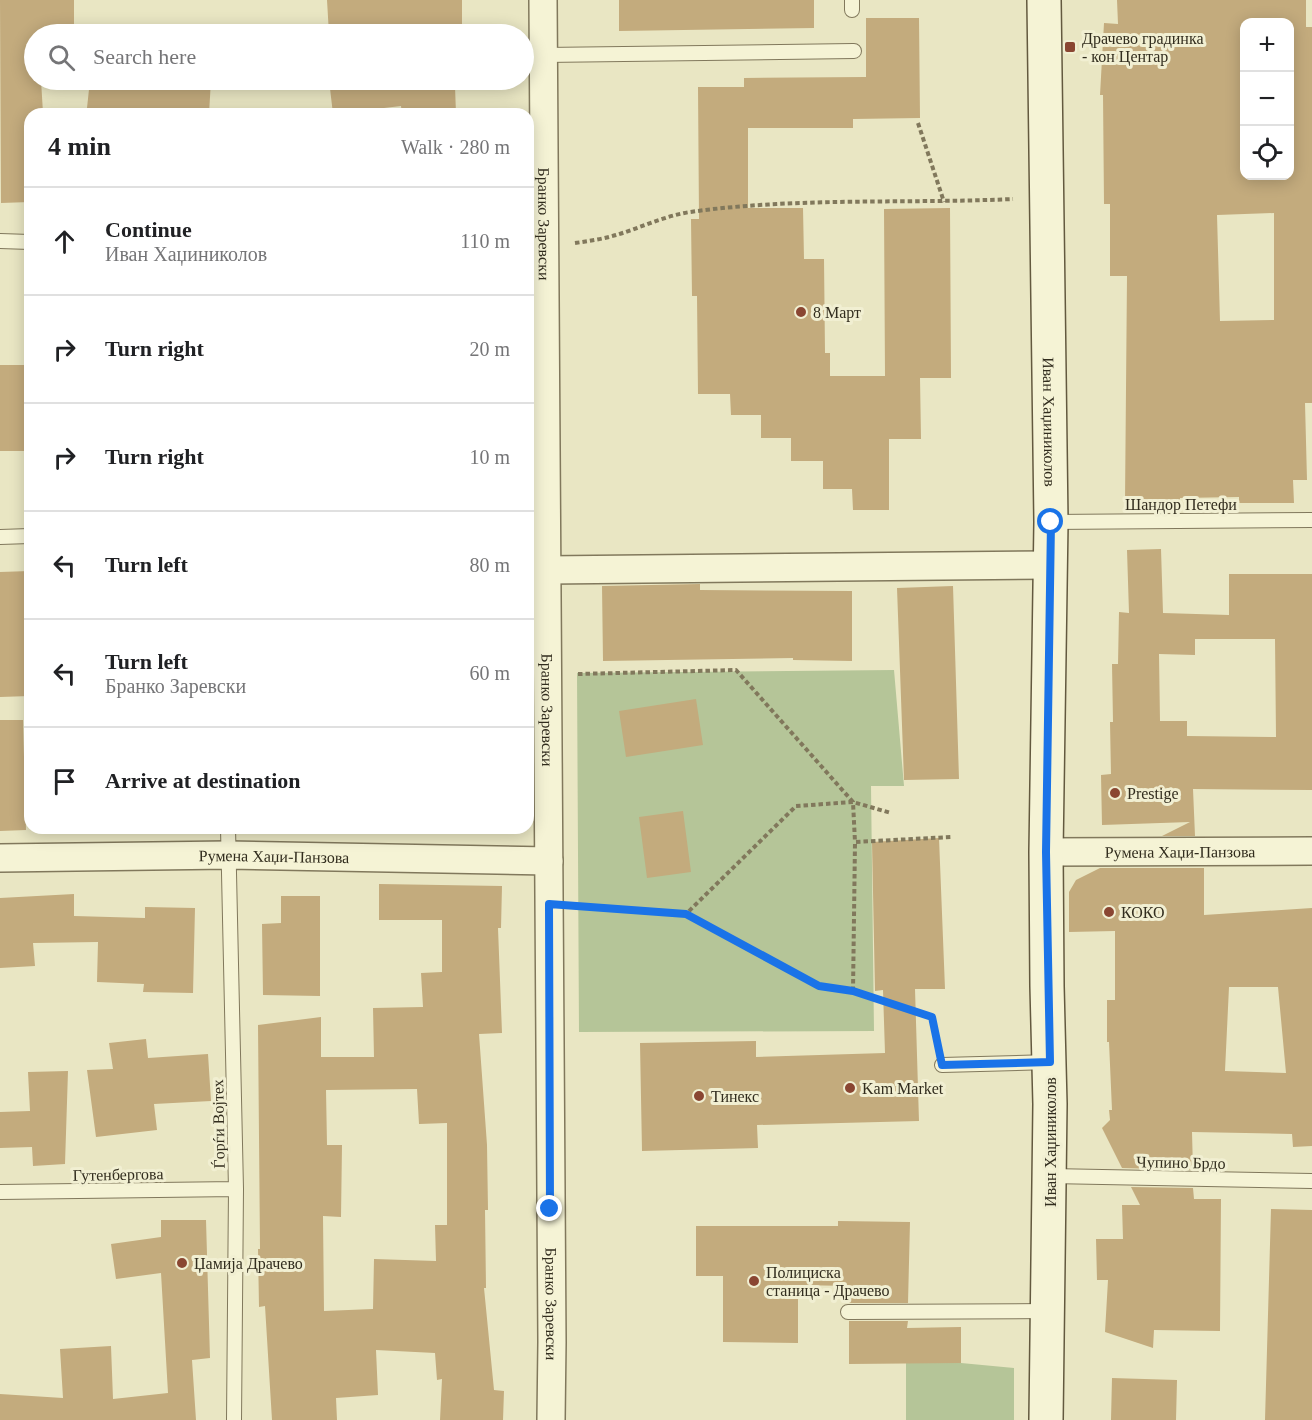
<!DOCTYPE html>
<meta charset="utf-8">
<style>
body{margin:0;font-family:Georgia,serif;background:#f6f6f6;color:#202124}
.controls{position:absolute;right:18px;top:18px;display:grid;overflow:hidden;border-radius:12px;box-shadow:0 3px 15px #0003}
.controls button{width:54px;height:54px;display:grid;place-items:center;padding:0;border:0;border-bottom:2px solid #e0e0e0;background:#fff;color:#202124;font:30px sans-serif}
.stop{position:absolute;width:18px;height:18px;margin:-14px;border:4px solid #1a73e8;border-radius:50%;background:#fff}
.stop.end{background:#1a73e8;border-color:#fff;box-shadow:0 2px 6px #0008}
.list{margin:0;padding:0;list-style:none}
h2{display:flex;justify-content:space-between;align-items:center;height:78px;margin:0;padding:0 24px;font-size:26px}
h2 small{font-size:20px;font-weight:400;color:#757577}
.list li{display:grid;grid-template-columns:39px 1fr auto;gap:18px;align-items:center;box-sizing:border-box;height:108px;padding:0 24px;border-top:2px solid #e0e0e0}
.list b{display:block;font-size:22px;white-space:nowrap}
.list p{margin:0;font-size:20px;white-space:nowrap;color:#757577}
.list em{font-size:20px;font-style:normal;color:#757577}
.icon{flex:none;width:33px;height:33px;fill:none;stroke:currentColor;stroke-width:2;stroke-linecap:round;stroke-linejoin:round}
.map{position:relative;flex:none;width:1312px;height:1420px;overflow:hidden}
.search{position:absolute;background:#fff;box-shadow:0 3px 15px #0003;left:24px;top:24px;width:510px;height:66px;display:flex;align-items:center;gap:15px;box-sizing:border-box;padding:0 21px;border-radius:33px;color:#757577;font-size:22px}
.panel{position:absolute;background:#fff;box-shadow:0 3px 15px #0003;left:24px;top:108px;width:510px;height:726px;border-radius:18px}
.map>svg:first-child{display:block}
</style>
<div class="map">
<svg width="1312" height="1420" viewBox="0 0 1312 1420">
<rect width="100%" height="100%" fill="#e9e6c3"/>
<path fill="#b5c598" d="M894,670L904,786H871L874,1031L579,1032L577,673Z
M906,1363H961L1014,1368V1420H906Z"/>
<path fill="#c3ab7d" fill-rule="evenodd" d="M0,0H74V34H34V80H41L43,113H30V202L1,203Z
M327,0H462V34H329Z
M619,0H814V28L619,31Z
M1117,0H1306V27H1312V403H1305L1307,480H1293L1294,503H1239V497L1180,498V502L1125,501L1127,276H1110V204H1104L1103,95H1100L1104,23L1118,24ZM1245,22H1290V176H1245ZM1274,213V320L1220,321L1217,215Z
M866,18H919L920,118L853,119V128H748V208H803L804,259H824L825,353H830V376H885L884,209L950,208L951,378H920L921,439H889V510H853L852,489H823V461H791V438H761V415H731L730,394H698L697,296H692L691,219H699L698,87H744V78L866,77Z
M180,27H212V34H180Z
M90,80H211L209,114H129V112L87,108Z
M329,80H460V85L455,86L456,114H402L401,106L333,114Z
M0,365H30V451H0Z
M1161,549L1163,613L1229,615V574H1312V790L1193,789L1195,836H1162L1190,822L1102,825L1101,775L1111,774L1110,722H1113L1112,664H1118L1119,612L1129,613L1127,550ZM1195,639H1275L1276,737L1187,736V721H1160L1159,654L1195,655Z
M30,571V617H25L30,696L0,697V572Z
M700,584V590L852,591V661L793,660V658L603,661L602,586Z
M953,586L959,779L904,780L897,588Z
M696,699L703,745L626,757L619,711Z
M0,720H23L26,830L0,831Z
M683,811L691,872L647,878L639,817Z
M939,838L945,989H915L919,1121L757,1125L758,1148L642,1151L640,1043L756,1041V1057L885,1053L883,990L875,991L872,842Z
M1100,868H1204V915L1312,908V1146L1293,1147L1292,1134L1192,1132L1193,1170L1122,1168L1102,1128L1110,1120L1109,1110H1112L1109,1042H1107V1000H1115V931L1069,932V892L1076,880ZM1229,987H1278L1286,1073L1225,1071Z
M379,884L502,886L501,928H498L502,1033L479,1034L487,1145L488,1210H485L486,1288H484L494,1390L504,1391L503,1420H440L442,1379L437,1380L435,1353L376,1350L378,1395L336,1398L337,1420H272L265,1306L259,1307L258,1249H260L258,1025L321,1017V1057H374L373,1008L423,1007L421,973L442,972V920H379ZM417,1089L419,1124L447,1123V1225H435L436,1261L374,1259L373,1309L324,1311L323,1216L341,1217L342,1145H327L326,1090Z
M74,894V916L145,918V907L195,908L193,993L143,992L144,984L97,982L98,942L33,943L35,966L0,968V898Z
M281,896H320V996L263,995L262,924L281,923Z
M146,1039L148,1058L208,1054L211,1101L154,1104L157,1130L96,1137L87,1070L113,1069L109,1043Z
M68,1071L65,1164L33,1166L32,1147L0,1148V1112L30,1111L28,1072Z
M1131,1187L1193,1188L1194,1199H1221L1220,1331L1154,1330L1153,1348L1105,1332L1108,1280H1097L1096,1239H1123L1122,1205H1140Z
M1271,1209L1312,1210V1420H1265Z
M161,1220H206L210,1358L192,1360L196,1420H0V1394L63,1398L60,1349L111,1346L113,1399L168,1393L161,1273L116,1279L111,1244L161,1237Z
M838,1221L910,1222L908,1303H849V1286L798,1285V1343L723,1342V1276H696V1226H838Z
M849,1321H908L907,1328L961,1327V1363L849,1364Z
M1112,1378L1177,1380L1176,1420H1111Z"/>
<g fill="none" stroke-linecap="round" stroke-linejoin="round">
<defs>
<path id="lane" d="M852,0V10
M544,55L854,51
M0,241L30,242
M1051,522L1312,520
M0,537L30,536
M228,828L236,1189L234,1420
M942,1065L1050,1062
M1050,1176L1312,1181
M0,1192L236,1189
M848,1312L1048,1311"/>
<g id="street">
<path id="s1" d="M543,0L552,1342L551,1420"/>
<path d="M547,570L1050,565"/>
<path id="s2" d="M1046,852L1312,851"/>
<path id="s3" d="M0,858L228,855L549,861"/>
</g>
<g id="secondary">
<path id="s4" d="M1044,0L1051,522L1046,852L1047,986L1050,1104L1046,1420"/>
</g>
</defs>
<use href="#lane" stroke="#81785c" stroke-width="16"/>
<use href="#street" stroke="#81785c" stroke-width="30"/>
<use href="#secondary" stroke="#63593f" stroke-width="36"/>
<path stroke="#81785c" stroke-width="4" stroke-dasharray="4.5 3" stroke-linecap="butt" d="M918,123L944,202
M575,243C589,241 603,239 616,235C640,228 664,216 690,212C797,197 905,204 1013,199
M578,674L736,670L853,802L855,842
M578,906L686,914L796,806L853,802L891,813
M686,914L819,985L853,991L932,1017L937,1044
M853,991L855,842L951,837"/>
<use href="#lane" stroke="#f5f3d5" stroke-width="14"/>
<use href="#street" stroke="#f5f3d5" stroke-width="27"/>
<use href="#secondary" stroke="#f5f3d5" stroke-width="33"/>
</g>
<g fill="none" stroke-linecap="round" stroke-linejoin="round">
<path stroke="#1a73e8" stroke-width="8" d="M550,1209L549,904L686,914L819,986L853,991L932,1017L942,1065L1050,1062L1046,852L1051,522"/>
</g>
<g fill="#8a4632" stroke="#f1efd2" stroke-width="2">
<rect x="1064" y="41" width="12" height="12" rx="3"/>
<circle cx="801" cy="312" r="6"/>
<circle cx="1115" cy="793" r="6"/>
<circle cx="1109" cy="912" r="6"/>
<circle cx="850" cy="1088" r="6"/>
<circle cx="699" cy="1096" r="6"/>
<circle cx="182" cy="1263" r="6"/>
<circle cx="754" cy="1281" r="6"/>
</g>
<g text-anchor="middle" stroke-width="6" stroke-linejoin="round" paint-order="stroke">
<g font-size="16" fill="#322d1e" stroke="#f1efd2" text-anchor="start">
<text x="1082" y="44">Драчево градинка<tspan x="1082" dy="18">- кон Центар</tspan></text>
<text x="813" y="318">8 Март</text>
<text x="1127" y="799">Prestige</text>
<text x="1121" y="918">КОКО</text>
<text x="862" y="1094">Kam Market</text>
<text x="711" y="1102">Тинекс</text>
<text x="194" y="1269">Џамија Драчево</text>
<text x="766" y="1278">Полициска<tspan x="766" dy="18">станица - Драчево</tspan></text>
</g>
<g font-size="16" fill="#322d1e" stroke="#f1efd2">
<text dy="6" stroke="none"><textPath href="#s1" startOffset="224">Бранко Заревски</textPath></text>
<text dy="6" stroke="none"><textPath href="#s4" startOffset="422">Иван Хаџиниколов</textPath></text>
<text x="1181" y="510">Шандор Петефи</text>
<text dy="6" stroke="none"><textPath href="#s1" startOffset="710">Бранко Заревски</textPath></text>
<text dy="6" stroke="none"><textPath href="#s2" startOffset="134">Румена Хаџи-Панзова</textPath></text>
<text dy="6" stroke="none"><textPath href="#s3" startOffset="274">Румена Хаџи-Панзова</textPath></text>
<text transform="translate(218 1124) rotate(-91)" y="6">Ѓорѓи Војтех</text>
<text transform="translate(1050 1142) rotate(-90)" y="6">Иван Хаџиниколов</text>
<text transform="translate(1181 1162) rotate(1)" y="6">Чупино Брдо</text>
<text transform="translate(118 1174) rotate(-1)" y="6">Гутенбергова</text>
<text dy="6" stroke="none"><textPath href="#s1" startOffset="1304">Бранко Заревски</textPath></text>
</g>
</g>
</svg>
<div class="controls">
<button>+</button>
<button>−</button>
<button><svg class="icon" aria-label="locate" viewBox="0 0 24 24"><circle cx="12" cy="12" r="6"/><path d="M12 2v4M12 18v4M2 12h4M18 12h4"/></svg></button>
</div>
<div class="stop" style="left:1051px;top:522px"></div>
<div class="stop end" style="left:550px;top:1209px"></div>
<div class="search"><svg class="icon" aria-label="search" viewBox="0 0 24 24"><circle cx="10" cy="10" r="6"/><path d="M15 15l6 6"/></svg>Search here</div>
<section class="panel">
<h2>4 min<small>Walk · 280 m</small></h2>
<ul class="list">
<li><svg class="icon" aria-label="ahead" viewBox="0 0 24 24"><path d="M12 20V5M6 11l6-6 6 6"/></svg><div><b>Continue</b><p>Иван Хаџиниколов</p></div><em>110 m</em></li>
<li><svg class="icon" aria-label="right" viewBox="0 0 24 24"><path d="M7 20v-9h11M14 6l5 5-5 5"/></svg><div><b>Turn right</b></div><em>20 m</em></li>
<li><svg class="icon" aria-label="right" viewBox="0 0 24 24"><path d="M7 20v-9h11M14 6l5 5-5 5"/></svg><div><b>Turn right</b></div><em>10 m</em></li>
<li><svg class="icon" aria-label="left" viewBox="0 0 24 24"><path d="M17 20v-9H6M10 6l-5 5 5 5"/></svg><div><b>Turn left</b></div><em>80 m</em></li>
<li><svg class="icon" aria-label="left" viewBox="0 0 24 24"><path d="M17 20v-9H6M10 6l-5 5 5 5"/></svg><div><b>Turn left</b><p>Бранко Заревски</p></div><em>60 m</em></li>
<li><svg class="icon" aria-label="arrive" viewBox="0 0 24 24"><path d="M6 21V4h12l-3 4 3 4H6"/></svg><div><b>Arrive at destination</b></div></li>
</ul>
</section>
</div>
